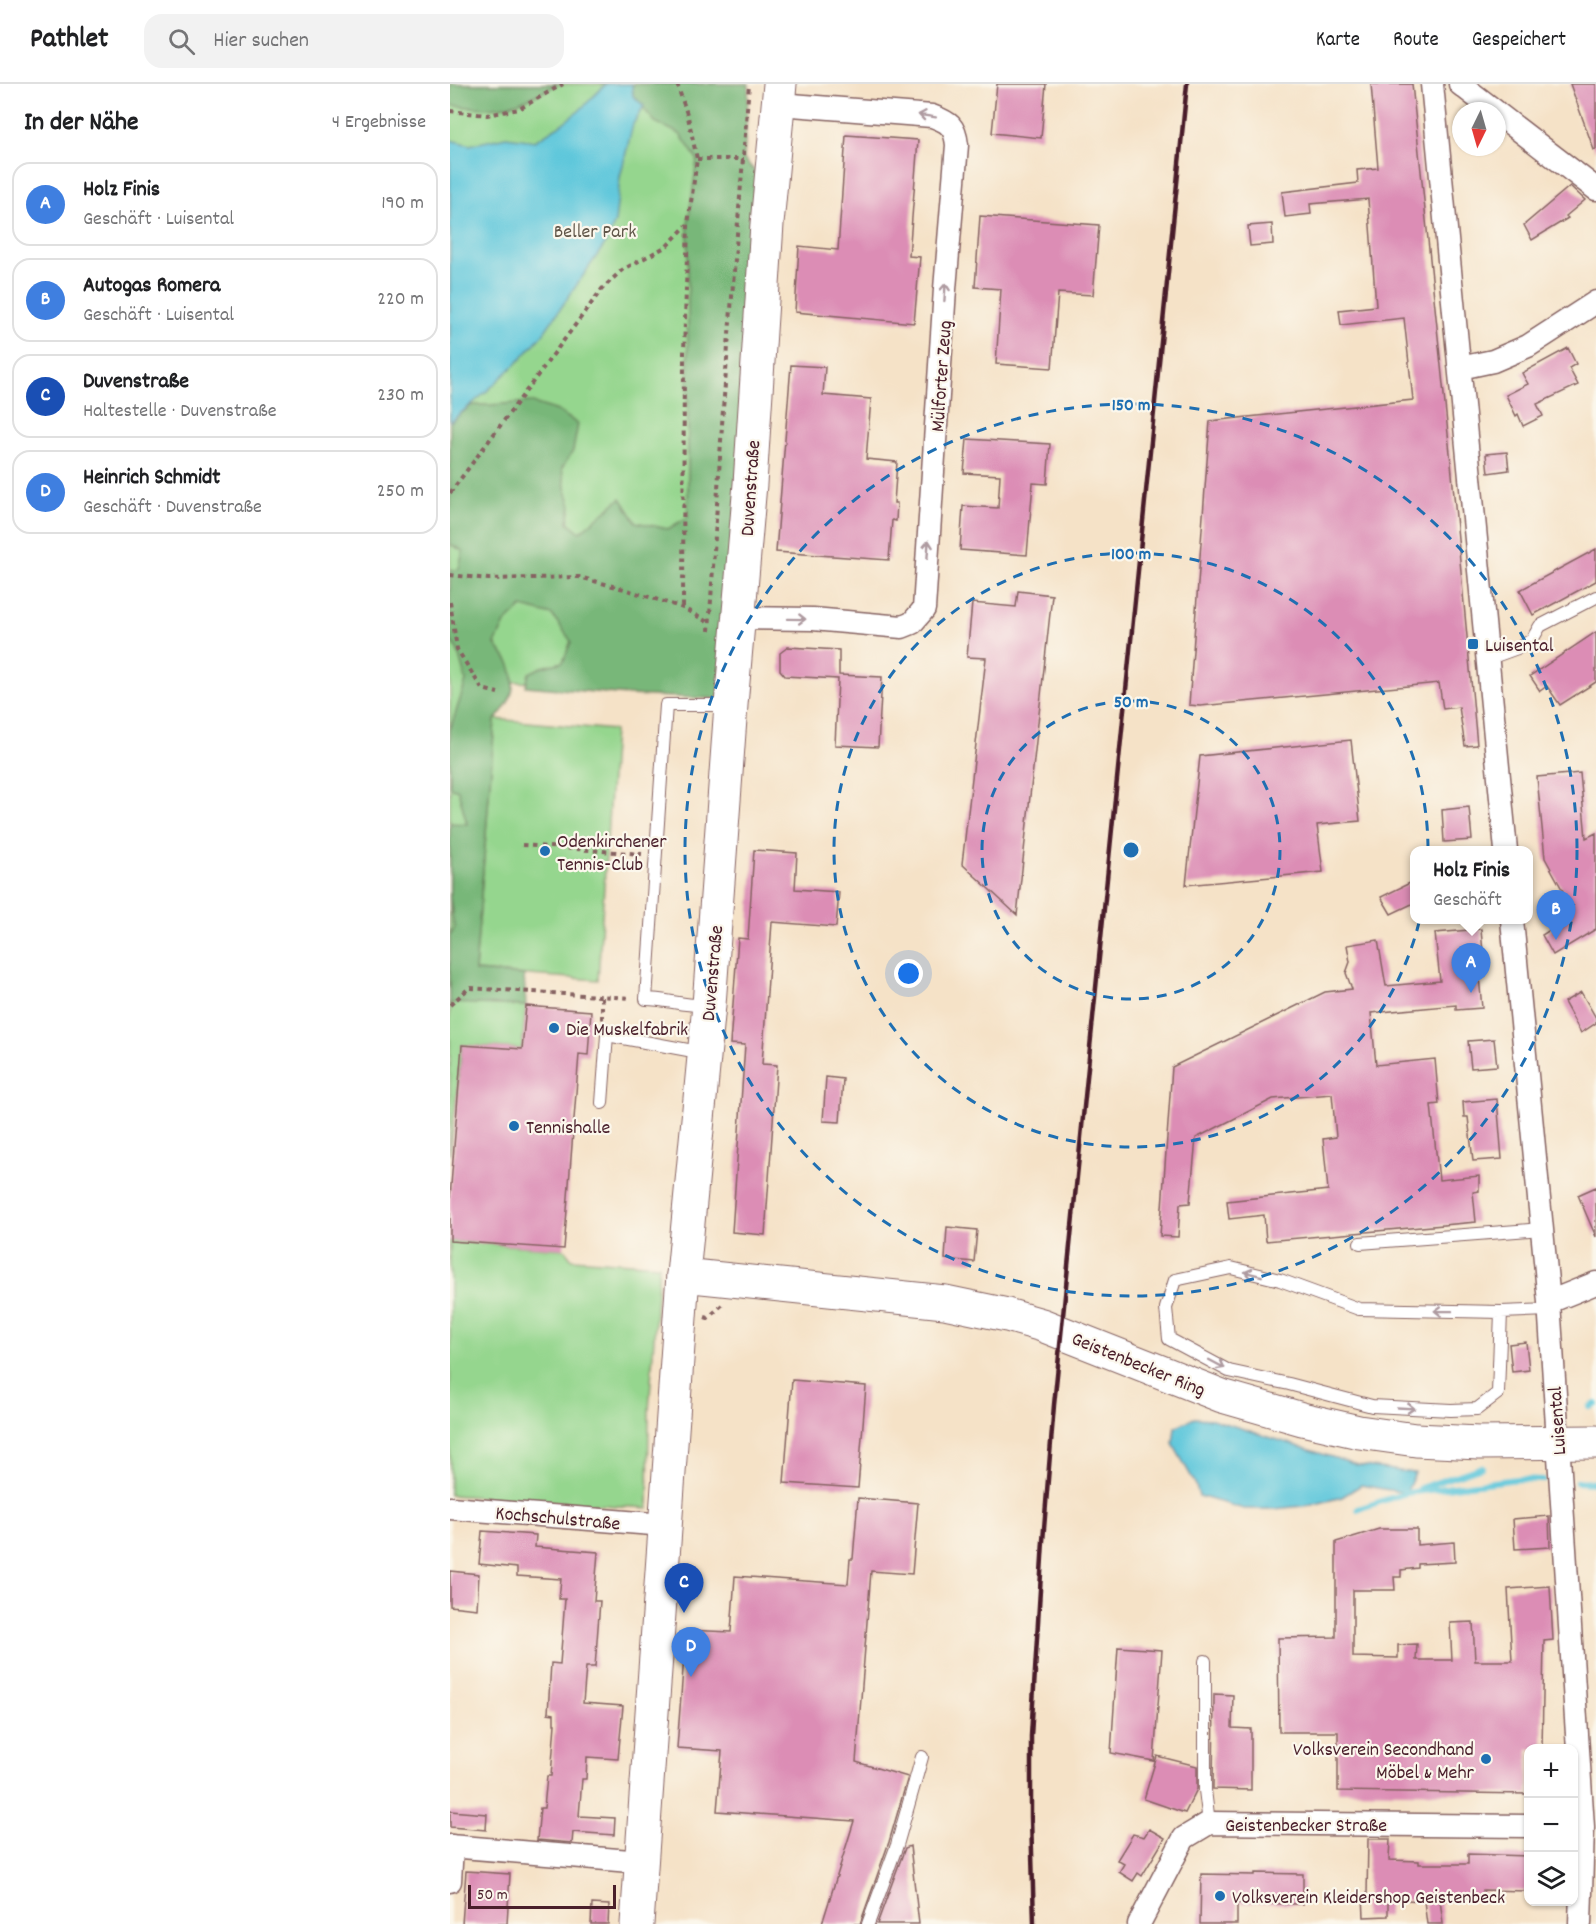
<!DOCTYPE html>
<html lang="de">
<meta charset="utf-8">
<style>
body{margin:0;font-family:Dekko,sans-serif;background:#f2f2f2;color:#202124}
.controls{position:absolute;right:18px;bottom:18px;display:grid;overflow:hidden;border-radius:12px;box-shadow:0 2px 4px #0004}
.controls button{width:54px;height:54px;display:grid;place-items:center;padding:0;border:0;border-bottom:2px solid #e0e0e0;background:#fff;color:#202124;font:30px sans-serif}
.compass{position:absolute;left:1002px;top:18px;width:54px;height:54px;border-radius:50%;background:#fff;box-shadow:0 2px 4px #0004;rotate:185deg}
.scale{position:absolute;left:18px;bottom:15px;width:148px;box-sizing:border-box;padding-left:6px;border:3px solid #4a1f2b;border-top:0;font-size:16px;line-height:21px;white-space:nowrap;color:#4a1f2b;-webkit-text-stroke:4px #fbf7ec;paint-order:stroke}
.you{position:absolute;left:459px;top:890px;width:21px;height:21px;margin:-15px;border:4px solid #fff;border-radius:50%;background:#1a73e8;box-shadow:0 0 0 9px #1a73e833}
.badge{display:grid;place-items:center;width:39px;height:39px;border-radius:50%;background:#1f6fb2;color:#fff;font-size:20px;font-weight:700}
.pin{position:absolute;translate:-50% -50px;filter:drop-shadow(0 2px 3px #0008)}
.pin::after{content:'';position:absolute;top:32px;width:21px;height:18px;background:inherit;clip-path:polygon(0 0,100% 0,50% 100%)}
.popup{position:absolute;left:960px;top:762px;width:123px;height:78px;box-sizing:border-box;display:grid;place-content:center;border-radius:12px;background:#fff;filter:drop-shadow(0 2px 4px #0005);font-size:20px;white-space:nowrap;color:#757577}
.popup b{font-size:22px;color:#202124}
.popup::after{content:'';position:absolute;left:50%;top:100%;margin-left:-12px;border:12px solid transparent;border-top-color:#fff}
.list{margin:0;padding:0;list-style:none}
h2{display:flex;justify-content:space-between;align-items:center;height:78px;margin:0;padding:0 24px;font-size:26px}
h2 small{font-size:20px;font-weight:400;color:#757577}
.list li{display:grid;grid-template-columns:39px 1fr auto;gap:18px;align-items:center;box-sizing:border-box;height:84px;margin:0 12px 12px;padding:0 12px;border:2px solid #e0e0e0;border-radius:18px}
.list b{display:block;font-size:22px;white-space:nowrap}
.list p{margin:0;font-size:20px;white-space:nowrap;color:#757577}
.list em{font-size:20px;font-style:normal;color:#757577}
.icon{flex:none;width:33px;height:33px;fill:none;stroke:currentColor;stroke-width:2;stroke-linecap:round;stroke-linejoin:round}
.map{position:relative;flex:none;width:1146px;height:1840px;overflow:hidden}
header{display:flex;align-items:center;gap:36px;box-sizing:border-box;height:84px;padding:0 30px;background:#fff;border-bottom:2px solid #e0e0e0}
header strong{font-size:28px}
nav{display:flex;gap:33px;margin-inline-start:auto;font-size:21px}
.search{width:420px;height:54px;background:#f2f2f2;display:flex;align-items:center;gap:15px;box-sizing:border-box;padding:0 21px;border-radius:18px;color:#757577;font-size:22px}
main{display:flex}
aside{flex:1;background:#fff}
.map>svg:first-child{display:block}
</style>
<header>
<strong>Pathlet</strong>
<div class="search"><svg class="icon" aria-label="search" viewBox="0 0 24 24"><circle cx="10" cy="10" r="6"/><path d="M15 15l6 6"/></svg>Hier suchen</div>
<nav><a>Karte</a><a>Route</a><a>Gespeichert</a></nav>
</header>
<main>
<aside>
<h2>In der Nähe<small>4 Ergebnisse</small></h2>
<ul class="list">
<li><span class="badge" style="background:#3f7fe0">A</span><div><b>Holz Finis</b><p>Geschäft · Luisental</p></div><em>190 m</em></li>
<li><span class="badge" style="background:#3f7fe0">B</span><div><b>Autogas Romera</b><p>Geschäft · Luisental</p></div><em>220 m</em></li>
<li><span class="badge" style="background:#1a4fb4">C</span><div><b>Duvenstraße</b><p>Haltestelle · Duvenstraße</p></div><em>230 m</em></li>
<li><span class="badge" style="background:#3f7fe0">D</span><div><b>Heinrich Schmidt</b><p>Geschäft · Duvenstraße</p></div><em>250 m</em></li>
</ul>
</aside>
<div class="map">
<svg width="1146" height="1840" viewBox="0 0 1146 1840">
<rect width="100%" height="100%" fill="#fbf7ec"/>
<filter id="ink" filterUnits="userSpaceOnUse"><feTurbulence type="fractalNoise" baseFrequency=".0167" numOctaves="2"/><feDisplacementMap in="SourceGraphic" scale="12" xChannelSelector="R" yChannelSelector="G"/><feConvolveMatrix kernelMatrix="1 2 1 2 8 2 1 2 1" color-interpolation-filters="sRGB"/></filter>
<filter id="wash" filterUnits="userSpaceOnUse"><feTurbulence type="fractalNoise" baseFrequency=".008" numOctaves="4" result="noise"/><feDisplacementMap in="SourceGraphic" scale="24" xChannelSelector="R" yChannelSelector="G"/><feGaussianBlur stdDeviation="1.35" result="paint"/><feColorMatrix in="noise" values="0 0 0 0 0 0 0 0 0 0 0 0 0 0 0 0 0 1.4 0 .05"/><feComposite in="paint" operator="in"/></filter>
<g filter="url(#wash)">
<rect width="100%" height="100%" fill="#f5e2c7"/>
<path fill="#95d68e" stroke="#707a5c" stroke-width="1.5" d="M0,0H298L264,612L40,596L16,919L76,922L72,965L12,961L0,1071Z
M45,635L164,646L148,896L25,887Z
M0,1157L114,1165L122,1175L209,1181L199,1327L198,1424L0,1411Z"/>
<path fill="#78b779" stroke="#616b52" stroke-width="1.5" d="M0,0H108C66,23 48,28 0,21Z
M182,0H299L294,75L311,94L271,615L178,611L76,602L79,589L92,583L113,578L121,557L102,531L72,523L55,539L45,560C50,567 59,576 61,584C68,606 59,620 45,636L25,887L74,891L76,922L0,919V851L4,844L0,813V739L17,740L8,706L0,703V646L16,597L7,565L0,555V487L9,485L13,467L0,460V338L22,321H40L80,318L108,327L128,340L123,367L112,384L115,403L121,422L118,438L130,448L171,414L186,438L218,445L238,433V140L247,75L230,50L205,38L183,12Z"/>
<path fill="#5fc7db" stroke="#547383" stroke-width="1.5" d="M156,0H182L183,12L194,22L183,40L170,93L165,138L155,160L93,250L71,275L35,309L0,338V56L20,61L56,53L85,57L109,42L129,27Z
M744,1334L762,1335L907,1381L965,1389L956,1409L911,1401L892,1413L862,1421L824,1425H794L749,1412L745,1399L723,1360L725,1343Z"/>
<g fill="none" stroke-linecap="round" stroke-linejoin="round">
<path stroke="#5fc7db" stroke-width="6" d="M1140,1323L1146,1320
M1127,1398L1146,1399
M970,1404L1032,1383
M908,1425L956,1409L1067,1395L1093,1396"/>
</g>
<g id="blocks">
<path fill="#dc8db5" d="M547,0H596L591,54L542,49Z
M921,0H962L1001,379L1027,661L1015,662L1009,623L993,625L989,599L750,622L739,621L760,337L963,316L954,234L891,241L889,226L926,222L918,115L860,120L861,130L835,133L832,108L908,99L907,86L928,84Z
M1120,0H1146V65L1144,66Z
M396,51L468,56L459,172L470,173L464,239L345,228L349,162L388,166Z
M1120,102L1135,116L1116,132L1118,134L1082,156L1074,141Z
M530,132L649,141L643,211L608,209L602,284L546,280L551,205L525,203Z
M822,140L823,160L800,162L798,142Z
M1118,264L1126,280L1119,284L1128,301L1087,320L1093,332L1073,342L1068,330L1066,332L1056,311L1078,300L1072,289Z
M341,281L375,283L373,311L421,315L416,375L447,378L444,419H447L446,437L442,436L439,476L326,468Z
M517,355L600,360L597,400L583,399L577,471L510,466L513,422L548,424L550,391L514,389Z
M1057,368L1059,386L1038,389L1036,370Z
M1146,465V497L1083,531L1070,506Z
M568,507L602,511L567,831L512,780L536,574L517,573L522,519L566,523Z
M1146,548V598L1110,621L1097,602L1090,607L1080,592Z
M338,563L389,566V591L432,593L428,663L385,661L388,595L335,592L330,586V569Z
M901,656L910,737L867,741L873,788L736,801L750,672Z
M1130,689L1136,754L1146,749V845L1103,871L1092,851L1111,839L1098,816L1113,807L1095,774L1087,693Z
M1019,723L1022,756L994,758L992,726Z
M304,766L347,769L345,805L389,808L386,843L322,838L312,980L327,981L315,1151L282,1148L295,961L280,960L288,854L298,855Z
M964,797V819L941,830L931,813Z
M1031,845L1035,893H1029L1032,924L1006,926V921L921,929L926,981L985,975L989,1020L981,1021L989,1096L1029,1092V1107L1023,1108L1026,1138L816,1157L814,1131L779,1135L777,1117L878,1106L873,1055L886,1053L882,1010L823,1015L746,1054L740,1119L730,1120L728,1153L710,1152L722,983L875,908L902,905L896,889L900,878L897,861L928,856L936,902L990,897L985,849Z
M1131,908L1146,934V939L1131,949L1114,918Z
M76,922L141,927L138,971L129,970L114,1165L0,1157V1114L12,961L72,965Z
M1044,955L1047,982L1021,984L1018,957Z
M376,993L393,995L390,1038L373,1037Z
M1047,1015L1052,1075L1023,1077L1018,1033H1014L1013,1018Z
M1146,1103V1153L1128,1111Z
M497,1143L527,1146L524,1178L495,1175Z
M1076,1258L1079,1286L1062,1288L1059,1260Z
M342,1296L416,1302L408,1404L334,1399Z
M408,1414L468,1419L462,1490L421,1487L406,1678L458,1693L439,1758L410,1840H372L404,1737L267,1727L272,1667L227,1664L236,1546L281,1548L285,1492L398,1500L400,1475H403Z
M1099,1432L1100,1463L1065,1465L1063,1435Z
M929,1445H967V1461L1004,1458L1005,1478L968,1480V1484L951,1486V1493H944L945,1506H903V1573L948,1574V1561L967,1560L966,1576H1002L1000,1539L1023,1538L1025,1577H1062L1058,1505L1100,1502L1103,1556L1094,1557L1092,1665H1078V1710L888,1707V1648H829L828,1554L886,1553V1458Z
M32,1447L86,1451L85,1463L148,1468L144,1517H150L145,1583H136L133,1619L173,1622L168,1675L137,1673L136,1695H132L129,1732L165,1734L164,1751L123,1748L122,1759L87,1756L90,1724H94L97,1692H101L105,1640H104V1630L98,1629L101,1579L110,1580L115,1515H109L111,1495L67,1492V1484L29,1480Z
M0,1487L29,1490L27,1525L0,1522Z
M668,1563L712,1566L704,1677L661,1669Z
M764,1610L783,1611L782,1644L801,1645V1706L763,1705Z
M707,1672L747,1682V1705L735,1729L694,1715Z
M0,1727L37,1730L36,1746L0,1743Z
M699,1745L715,1754L692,1792L688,1789L683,1797L669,1788L674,1780L667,1776L683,1750L694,1753Z
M918,1755H940L939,1776L969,1777V1780H1018V1770L1078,1772V1807L1033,1806V1811H1017V1816H990L993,1840H977L974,1817L938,1815V1832L914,1833L913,1812H917Z
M460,1762L469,1840H427L455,1764Z
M16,1787L60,1790L57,1840H12Z
M805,1789L853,1790V1820L787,1819V1840H750L751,1790L805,1791Z
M142,1820L159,1821L158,1840H141Z"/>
</g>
</g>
<g filter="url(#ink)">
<use href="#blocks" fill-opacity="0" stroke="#866362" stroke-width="1.5"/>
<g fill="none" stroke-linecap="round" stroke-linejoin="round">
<defs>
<path id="service" d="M1037,575L1070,563L1082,556L1090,542L1146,513
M257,921C236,923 217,915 196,915L216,621H279
M152,1019L157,951L254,969
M910,1159L1092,1145
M1051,1228L1048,1309L1027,1325L1001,1326L922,1322L839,1300L779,1287L719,1255L716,1224L725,1196L781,1184L830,1196L909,1225L1051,1228L1099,1226
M755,1577V1706L759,1739
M418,1840L447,1761L472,1673"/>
<path id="minor" d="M982,0L1056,766
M1010,0L1045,27
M1047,29L1146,105
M1010,284L1043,277L1078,262L1146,218
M288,534L363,535L452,543L462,539L474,525L495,205L507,61C505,42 499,38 482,32L329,20
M1062,836L1099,1218L1133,1743L1130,1840
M1099,1218L1146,1199
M0,1424L215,1441
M0,1762L192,1778
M0,1797L2,1762
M689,1840L734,1754L759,1739L1078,1742"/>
<path id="secondary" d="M233,1191L495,1218L557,1231L592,1241L772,1312L852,1335L909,1348L966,1356L1029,1359L1146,1358"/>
<path id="primary" d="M187,1840L233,1191L259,921L281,621L300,400L317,140L330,0"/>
</defs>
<use href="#service" stroke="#866362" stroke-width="14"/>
<use href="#minor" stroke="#866362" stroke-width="25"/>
<use href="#secondary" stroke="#866362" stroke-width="35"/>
<use href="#primary" stroke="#866362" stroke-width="35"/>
<path stroke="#866362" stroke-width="4" stroke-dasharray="4.5 4.5" stroke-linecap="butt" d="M227,0L238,33L247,75L238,140L234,269L233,524
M0,27L37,31L69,25L113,0
M247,75H294
M0,409L152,205L172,186L217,162L237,141
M0,491L39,495L129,493L174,505L233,524L259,539
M0,518L7,565L32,605L48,609
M259,547L273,325L299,0
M72,761L192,770
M152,913V938
M0,921L19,904L181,914
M255,1233L258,1234L272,1221"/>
<use href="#service" stroke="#fff" stroke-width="12"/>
<use href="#minor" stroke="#fff" stroke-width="22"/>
<use href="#secondary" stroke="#fff" stroke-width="33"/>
<use href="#primary" stroke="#fff" stroke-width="33"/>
<path stroke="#4a1f2b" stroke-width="4.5" d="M584,1840L581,1733V1652L593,1457L604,1321L737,0"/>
</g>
<defs><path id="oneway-shaft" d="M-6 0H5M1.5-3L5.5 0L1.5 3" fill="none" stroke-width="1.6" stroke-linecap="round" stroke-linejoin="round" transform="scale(1.5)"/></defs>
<g stroke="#ae9aa0">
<use href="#oneway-shaft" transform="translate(477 32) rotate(-171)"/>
<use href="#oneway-shaft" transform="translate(495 208) rotate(-86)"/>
<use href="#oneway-shaft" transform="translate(478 465) rotate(-86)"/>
<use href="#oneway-shaft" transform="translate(347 535) rotate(1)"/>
<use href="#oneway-shaft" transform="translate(803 1190) rotate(-166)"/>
<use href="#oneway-shaft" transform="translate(993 1227) rotate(-179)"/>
<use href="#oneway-shaft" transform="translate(767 1280) rotate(28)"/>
<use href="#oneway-shaft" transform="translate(956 1324) rotate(3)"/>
</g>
</g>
<g fill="none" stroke="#1f6fb2" stroke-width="3" stroke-dasharray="10 8">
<circle cx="681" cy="766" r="149"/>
<circle cx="681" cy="766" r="297"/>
<circle cx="681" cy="766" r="446"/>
</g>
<g fill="#1f6fb2" stroke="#fbf7ec" stroke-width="2">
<rect x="1017" y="554" width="12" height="12" rx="3"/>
<circle cx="95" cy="767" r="6"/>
<circle cx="104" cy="944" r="6"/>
<circle cx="64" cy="1042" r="6"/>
<circle cx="1036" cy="1675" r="6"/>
<circle cx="770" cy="1812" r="6"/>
</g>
<g text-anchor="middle" stroke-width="4.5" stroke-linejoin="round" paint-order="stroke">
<g font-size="20" fill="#605649" stroke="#fbf7ec">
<text x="145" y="153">Beller Park</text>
</g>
<g font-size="20" fill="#4a1f2b" stroke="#fbf7ec">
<text transform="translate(490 292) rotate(-86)" y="7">Mülforter Zeug</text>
<text transform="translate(299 404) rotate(-86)" y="7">Duvenstraße</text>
<text transform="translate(261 889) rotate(-85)" y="7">Duvenstraße</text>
<text transform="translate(689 1279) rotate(22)" y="7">Geistenbecker Ring</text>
<text transform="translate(1106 1337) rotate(-94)" y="7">Luisental</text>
<text transform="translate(108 1433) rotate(5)" y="7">Kochschulstraße</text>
<text x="856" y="1747">Geistenbecker Straße</text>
</g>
<g font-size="20" fill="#4a1f2b" stroke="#fbf7ec" text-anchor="start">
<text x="1035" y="567">Luisental</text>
<text x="107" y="763">Odenkirchener<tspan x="107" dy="23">Tennis-Club</tspan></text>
<text x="116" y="951">Die Muskelfabrik</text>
<text x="76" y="1049">Tennishalle</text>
<text x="1024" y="1671" text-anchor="end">Volksverein Secondhand<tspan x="1024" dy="23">Möbel &amp; Mehr</tspan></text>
<text x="782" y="1819">Volksverein Kleidershop Geistenbeck</text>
</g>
</g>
<circle cx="681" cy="766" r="9" fill="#1f6fb2" stroke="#fbf7ec" stroke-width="3"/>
<g font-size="18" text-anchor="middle" font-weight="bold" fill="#1f6fb2" stroke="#fbf7ec" stroke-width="4.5" stroke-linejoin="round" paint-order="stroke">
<text x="681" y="326">150 m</text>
<text x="681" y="475">100 m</text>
<text x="681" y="623">50 m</text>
</g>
</svg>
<div class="controls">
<button>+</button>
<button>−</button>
<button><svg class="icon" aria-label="layers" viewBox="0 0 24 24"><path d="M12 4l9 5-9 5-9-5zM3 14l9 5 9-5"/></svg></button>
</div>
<svg class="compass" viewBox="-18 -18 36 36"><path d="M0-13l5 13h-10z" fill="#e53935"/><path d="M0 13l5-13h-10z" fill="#757577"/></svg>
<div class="scale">50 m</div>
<div class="you"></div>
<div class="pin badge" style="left:1021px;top:909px;background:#3f7fe0">A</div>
<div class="popup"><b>Holz Finis</b>Geschäft</div>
<div class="pin badge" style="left:1106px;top:856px;background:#3f7fe0">B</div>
<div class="pin badge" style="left:234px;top:1529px;background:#1a4fb4">C</div>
<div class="pin badge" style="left:241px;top:1593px;background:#3f7fe0">D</div>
</div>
</main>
